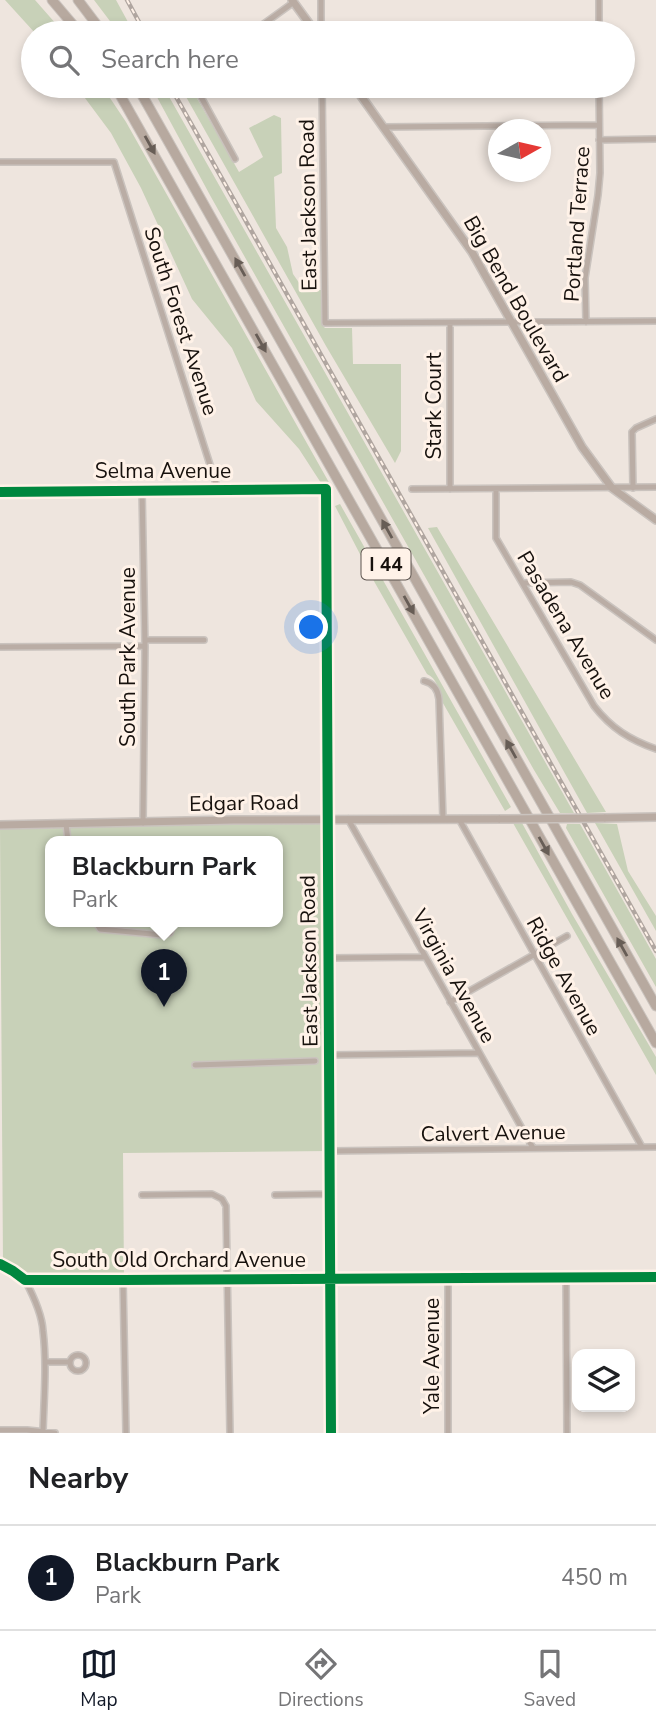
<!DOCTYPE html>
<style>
body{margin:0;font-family:"Nunito Sans",sans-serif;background:#f2f2f2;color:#202124}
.controls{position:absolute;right:21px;bottom:21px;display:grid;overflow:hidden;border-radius:14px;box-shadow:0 4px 10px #0003}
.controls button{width:63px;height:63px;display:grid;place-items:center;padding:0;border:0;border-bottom:2px solid #e0e0e0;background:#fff;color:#202124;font:35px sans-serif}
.compass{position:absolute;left:488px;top:119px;width:63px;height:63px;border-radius:50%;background:#fff;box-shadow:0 4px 10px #0003;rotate:82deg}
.you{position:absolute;left:312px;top:628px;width:24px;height:24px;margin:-18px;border:5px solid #fff;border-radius:50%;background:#1a73e8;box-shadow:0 0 0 10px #1a73e833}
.badge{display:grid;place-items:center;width:46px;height:46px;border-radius:50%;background:#111827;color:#fff;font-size:23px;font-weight:700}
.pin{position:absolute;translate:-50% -58px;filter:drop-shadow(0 2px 4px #0008)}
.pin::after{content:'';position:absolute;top:37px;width:24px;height:21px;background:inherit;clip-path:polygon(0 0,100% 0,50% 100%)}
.popup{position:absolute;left:45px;top:836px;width:238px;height:91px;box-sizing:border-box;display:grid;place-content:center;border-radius:14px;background:#fff;filter:drop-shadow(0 2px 5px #0005);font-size:23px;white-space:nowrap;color:#757577}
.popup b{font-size:26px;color:#202124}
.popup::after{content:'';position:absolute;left:50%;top:100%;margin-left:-14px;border:14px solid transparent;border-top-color:#fff}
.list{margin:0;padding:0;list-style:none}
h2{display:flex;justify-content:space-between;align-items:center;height:91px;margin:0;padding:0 28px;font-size:30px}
h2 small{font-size:23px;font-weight:400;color:#757577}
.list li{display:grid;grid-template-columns:46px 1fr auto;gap:21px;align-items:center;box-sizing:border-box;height:105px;padding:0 28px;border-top:2px solid #e0e0e0}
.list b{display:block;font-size:26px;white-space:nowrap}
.list p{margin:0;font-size:23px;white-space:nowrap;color:#757577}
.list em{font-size:23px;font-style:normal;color:#757577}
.icon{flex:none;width:38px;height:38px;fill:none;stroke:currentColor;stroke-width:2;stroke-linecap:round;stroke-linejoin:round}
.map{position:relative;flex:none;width:656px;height:1433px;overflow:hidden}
.search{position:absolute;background:#fff;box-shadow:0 4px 10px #0003;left:21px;right:21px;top:21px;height:77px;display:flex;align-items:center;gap:18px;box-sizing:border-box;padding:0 24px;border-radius:38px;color:#757577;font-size:26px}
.sheet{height:196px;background:#fff}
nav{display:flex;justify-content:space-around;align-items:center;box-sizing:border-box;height:98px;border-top:2px solid #e0e0e0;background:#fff;font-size:19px;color:#757577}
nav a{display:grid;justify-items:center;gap:4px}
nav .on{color:#111827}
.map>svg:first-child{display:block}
</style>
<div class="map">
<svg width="656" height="1433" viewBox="0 0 656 1433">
<rect width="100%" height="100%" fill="#eee5de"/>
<path fill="#c8d1b8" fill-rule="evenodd" d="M5,0H35L64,33H35Z
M94,0H116L134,33H119Z
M76,86H102L126,122L331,486H321V483L299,449L256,401L232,348L192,299L141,188L111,133Z
M151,86H163L574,813H560L534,770L211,197Z
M180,86H190L239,172L263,157L249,128L274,115L281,118L282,173L274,177L276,228L287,247L293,274L304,290H321L323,326L325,328H352L353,364H401V451L395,463L326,346Z
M340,504L511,807L505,811L440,698C438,687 437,679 427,674L375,583L335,506Z
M437,527L606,812L587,813L428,528Z
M326,821L329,1151L123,1153L124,1278L32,1277L3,1262L0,827ZM50,841H278V921H50Z
M513,823H522L572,914L656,1057V1075Z
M595,823L617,824L628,871L656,916V931Z
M567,824H580L656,959V987L566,828Z"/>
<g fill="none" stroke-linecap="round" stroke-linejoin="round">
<defs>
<path id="street" d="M251,33L294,2
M321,33V0
M599,33V0
M195,86L235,159
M322,86L325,323L656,321
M384,127L599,125
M599,140L656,139
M0,162H114L218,490
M586,322L585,278L598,195L600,173L599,86
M450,323V489
M633,488L632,432L636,428L656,419
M412,489L656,487
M496,489V538L594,706C611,728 630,740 656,749
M142,490L145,646L143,823
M0,492L326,489L331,1433
M523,583L571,582L580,585L656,640
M145,640H204
M0,647L145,646
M424,681C433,683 438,690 439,699L443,819
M348,819L533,1148
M459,819L642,1147
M66,824L68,841
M95,921L100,929L162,935L170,933L173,926L172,921
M329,958L424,957
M450,1002L567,936
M330,1055L478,1053
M195,1065L315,1061
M331,1151L656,1147
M142,1195L212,1194L222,1199L226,1206L230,1433
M275,1195L330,1194
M0,1264L13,1271L25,1280H123L656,1277
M566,1277L567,1433
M448,1278V1433
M25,1280C33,1295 42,1314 43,1331C47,1364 44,1398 43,1431
M123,1280L126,1433
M70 1363a8 8 0 1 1 16 0a8 8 0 1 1-16 0Z
M45,1362H70
M0,1430H27L55,1433"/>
<path id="secondary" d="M292,0L316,33
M354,86L472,252L582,447L612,488L656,520
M604,818L656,817
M0,825L233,820L500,819"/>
<path id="highway" d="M52,0L80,33
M78,0L103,33
M115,86L656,1043
M137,86L656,1006"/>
</defs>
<use href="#street" stroke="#cac3be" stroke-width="8"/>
<use href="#secondary" stroke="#cac3be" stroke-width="10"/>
<use href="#highway" stroke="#cac3be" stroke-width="11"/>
<use href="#street" stroke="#baada5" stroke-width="5"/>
<use href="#secondary" stroke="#b9aba2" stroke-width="7"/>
<use href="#highway" stroke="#b7a99f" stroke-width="9"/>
<defs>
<path id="rail" d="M127,0L145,33
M170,86L656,951"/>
</defs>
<use href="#rail" stroke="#b0a6a0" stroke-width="4.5"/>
<use href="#rail" stroke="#fff2e8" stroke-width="2" stroke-dasharray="5" stroke-linecap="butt"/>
<defs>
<path id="secondary-bridge" d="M500,819L604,818"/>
</defs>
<use href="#secondary-bridge" stroke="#cac3be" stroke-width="10" stroke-linecap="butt"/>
<use href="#secondary-bridge" stroke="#b9aba2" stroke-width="7"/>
<defs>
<path id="cycleway" d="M0,492L326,489L331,1433
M0,1264L13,1271L25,1280H123L656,1277"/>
</defs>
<use href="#cycleway" stroke="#fff2e8" stroke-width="15"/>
<use href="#cycleway" stroke="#00873e" stroke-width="10"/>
</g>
<defs><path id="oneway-solid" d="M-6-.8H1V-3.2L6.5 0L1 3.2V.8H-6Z" transform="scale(1.75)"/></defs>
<g fill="#675d56">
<use href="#oneway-solid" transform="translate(150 145) rotate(61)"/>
<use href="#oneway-solid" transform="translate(240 267) rotate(-119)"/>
<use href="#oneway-solid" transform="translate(261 343) rotate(61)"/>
<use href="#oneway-solid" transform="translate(387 529) rotate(-119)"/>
<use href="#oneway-solid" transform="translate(409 605) rotate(61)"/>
<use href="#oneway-solid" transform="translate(511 749) rotate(-119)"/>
<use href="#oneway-solid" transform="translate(544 846) rotate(61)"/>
<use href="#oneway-solid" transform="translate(622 947) rotate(-119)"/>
</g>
<g text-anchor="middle" stroke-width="6" stroke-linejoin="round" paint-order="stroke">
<rect fill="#fff2e8" stroke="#5d544f" stroke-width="2" x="361.5" y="548.5" width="49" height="31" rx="5"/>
<g font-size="19" font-weight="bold" fill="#17110d">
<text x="386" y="571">I 44</text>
</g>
<g font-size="21" fill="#17110d" stroke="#fff2e8">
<text transform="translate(308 205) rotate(-91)" y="7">East Jackson Road</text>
<text transform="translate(577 224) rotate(-86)" y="7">Portland Terrace</text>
<text transform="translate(516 299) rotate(60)" y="7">Big Bend Boulevard</text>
<text transform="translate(181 321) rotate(72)" y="7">South Forest Avenue</text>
<text transform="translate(434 406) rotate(-90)" y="7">Stark Court</text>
<text x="163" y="478">Selma Avenue</text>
<text transform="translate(566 625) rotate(59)" y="7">Pasadena Avenue</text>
<text transform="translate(128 657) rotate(-90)" y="7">South Park Avenue</text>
<text transform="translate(244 803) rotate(-1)" y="7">Edgar Road</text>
<text transform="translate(309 961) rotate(-91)" y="7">East Jackson Road</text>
<text transform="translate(454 976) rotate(61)" y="7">Virginia Avenue</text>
<text transform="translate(564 976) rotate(61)" y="7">Ridge Avenue</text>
<text transform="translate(493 1133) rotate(-1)" y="7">Calvert Avenue</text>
<text x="179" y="1267">South Old Orchard Avenue</text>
<text transform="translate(432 1356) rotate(-90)" y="7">Yale Avenue</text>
</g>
</g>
</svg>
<div class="controls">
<button><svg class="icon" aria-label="layers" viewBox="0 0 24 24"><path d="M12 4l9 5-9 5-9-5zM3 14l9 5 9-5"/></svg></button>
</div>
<svg class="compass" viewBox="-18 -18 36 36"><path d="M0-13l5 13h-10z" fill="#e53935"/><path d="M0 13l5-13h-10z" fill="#757577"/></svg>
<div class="you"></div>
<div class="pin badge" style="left:164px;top:1007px">1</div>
<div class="popup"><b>Blackburn Park</b>Park</div>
<div class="search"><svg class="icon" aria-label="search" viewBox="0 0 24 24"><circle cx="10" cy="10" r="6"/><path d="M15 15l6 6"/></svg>Search here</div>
</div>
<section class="sheet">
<h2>Nearby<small></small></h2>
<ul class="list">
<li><span class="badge">1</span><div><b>Blackburn Park</b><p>Park</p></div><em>450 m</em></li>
</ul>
</section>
<nav>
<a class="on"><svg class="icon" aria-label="map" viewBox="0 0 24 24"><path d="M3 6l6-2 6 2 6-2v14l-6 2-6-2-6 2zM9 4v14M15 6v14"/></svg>Map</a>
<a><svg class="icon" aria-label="directions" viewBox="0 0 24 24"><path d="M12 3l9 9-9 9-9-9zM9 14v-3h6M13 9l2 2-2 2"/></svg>Directions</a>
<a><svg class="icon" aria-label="saved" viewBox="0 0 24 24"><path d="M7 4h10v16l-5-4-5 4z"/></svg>Saved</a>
</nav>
